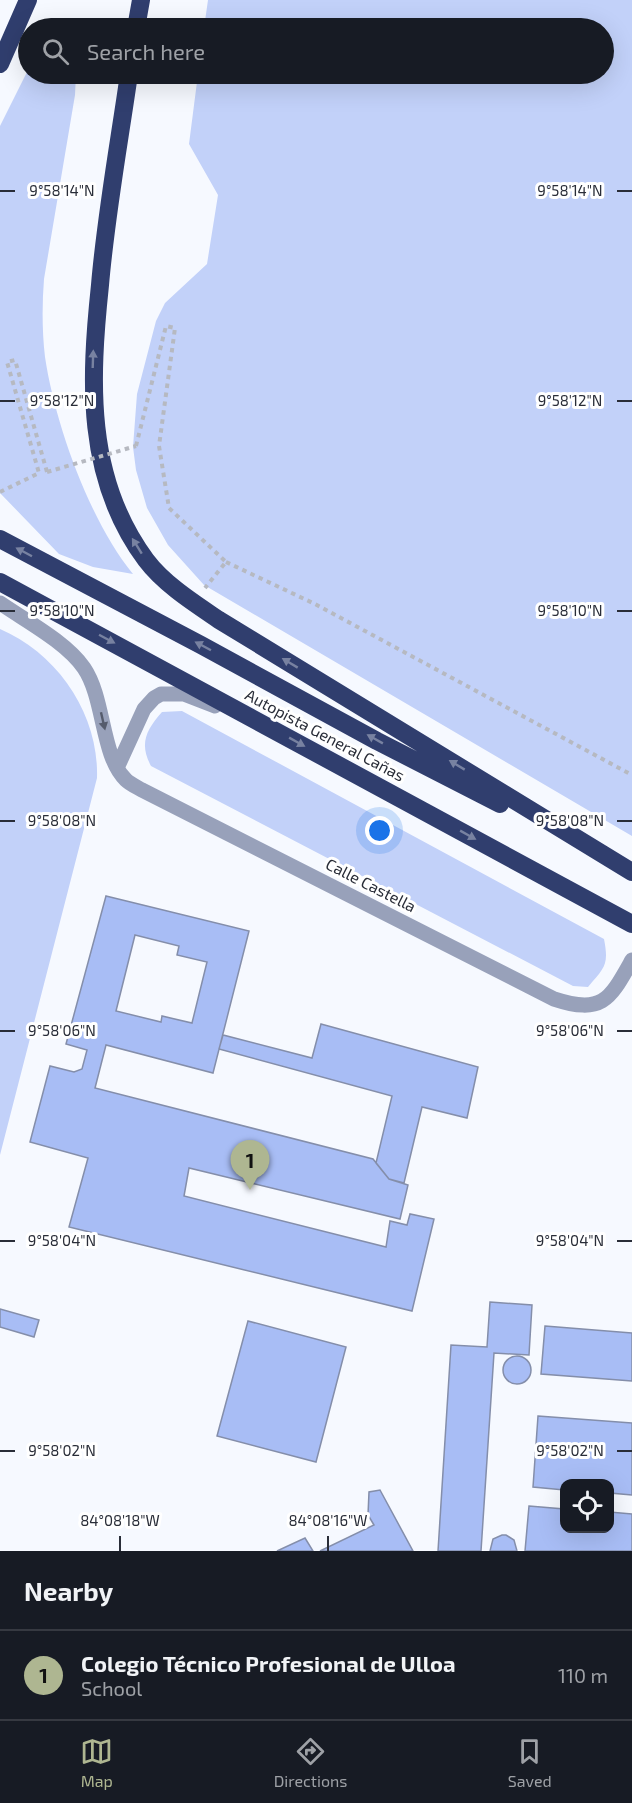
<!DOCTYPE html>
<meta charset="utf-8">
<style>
body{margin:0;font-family:"Exo 2",sans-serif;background:#20242c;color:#f1f3f6}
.controls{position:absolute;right:18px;bottom:18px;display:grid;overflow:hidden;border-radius:12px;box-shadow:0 6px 24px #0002}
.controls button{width:54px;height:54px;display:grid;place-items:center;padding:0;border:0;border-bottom:2px solid #363941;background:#171b24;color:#f1f3f6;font:30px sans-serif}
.you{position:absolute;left:380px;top:831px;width:21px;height:21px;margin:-15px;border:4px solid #fff;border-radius:50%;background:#1a73e8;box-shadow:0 0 0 9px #1a73e833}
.badge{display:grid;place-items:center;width:39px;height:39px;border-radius:50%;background:#aeb691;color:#111;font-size:20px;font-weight:700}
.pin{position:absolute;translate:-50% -50px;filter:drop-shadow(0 2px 3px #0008)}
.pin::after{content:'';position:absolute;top:32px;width:21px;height:18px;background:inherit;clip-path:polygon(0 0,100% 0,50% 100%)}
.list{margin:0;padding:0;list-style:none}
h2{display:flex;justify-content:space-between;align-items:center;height:78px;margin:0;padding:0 24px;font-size:26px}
h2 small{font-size:20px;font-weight:400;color:#9ea1a6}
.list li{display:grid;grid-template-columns:39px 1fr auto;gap:18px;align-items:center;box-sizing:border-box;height:90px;padding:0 24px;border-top:2px solid #363941}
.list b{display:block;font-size:22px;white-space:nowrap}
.list p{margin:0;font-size:20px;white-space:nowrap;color:#9ea1a6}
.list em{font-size:20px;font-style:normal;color:#9ea1a6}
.icon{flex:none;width:33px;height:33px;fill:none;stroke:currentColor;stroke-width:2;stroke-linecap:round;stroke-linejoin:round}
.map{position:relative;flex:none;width:632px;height:1551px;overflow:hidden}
.search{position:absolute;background:#171b24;box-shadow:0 6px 24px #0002;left:18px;right:18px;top:18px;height:66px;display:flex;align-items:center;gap:15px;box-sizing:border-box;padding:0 21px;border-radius:33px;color:#9ea1a6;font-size:22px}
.sheet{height:168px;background:#171b24}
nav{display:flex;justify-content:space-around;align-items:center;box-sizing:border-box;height:84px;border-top:2px solid #363941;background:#171b24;font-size:16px;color:#9ea1a6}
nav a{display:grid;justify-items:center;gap:3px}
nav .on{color:#aeb691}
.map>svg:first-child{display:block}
</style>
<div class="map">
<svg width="632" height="1551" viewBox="0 0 632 1551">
<rect width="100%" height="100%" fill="#f6f9ff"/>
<path fill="#c2d1f9" d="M208,0H632V836L204,585L168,545L147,508L136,470L133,447L137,394L156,321L165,303L207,264L218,195L189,144L198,74H604V28H204Z
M28,70V74H76L75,95L44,279C42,305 42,331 45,357C55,424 90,522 133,574L93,567L59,554L0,493V126Z
M0,629C58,654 99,714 97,778L0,1155Z
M182,711L604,939C609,965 605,967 588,987L573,986L151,766C139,744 146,730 162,712Z"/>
<path fill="#a8bdf5" stroke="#848eaa" stroke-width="1.5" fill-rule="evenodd" d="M106,896L249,931L213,1073L106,1045L95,1088L373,1159L389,1179L408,1185L400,1219L189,1168L184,1196L386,1247L390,1221L407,1225L410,1214L434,1219L412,1311L69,1227L88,1158L30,1142L50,1066L74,1072L82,1069L87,1050L66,1044ZM135,935L179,946L177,955L207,962L192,1023L162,1016L161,1022L116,1011Z
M321,1024L478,1067L467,1118L422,1107L404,1183L389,1179L376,1163L392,1096L219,1049L223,1035L312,1058Z
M490,1302L532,1305L529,1355L494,1353L481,1551H438L451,1345L487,1347Z
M0,1309L39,1320L34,1337L0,1327Z
M248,1321L346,1347L316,1462L217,1436Z
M545,1326L632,1333V1381L541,1374Z
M503 1370a14 14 0 1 1 28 0a14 14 0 1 1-28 0Z
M538,1416L632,1423V1495L610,1493V1484H564V1490L533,1487Z
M380,1490L413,1551H320L374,1525L368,1515L369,1492Z
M529,1506L564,1509V1528H610V1512L632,1514V1551H525Z
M502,1535H506L514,1540L517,1551H490L493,1539Z
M305,1538L313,1551H277Z"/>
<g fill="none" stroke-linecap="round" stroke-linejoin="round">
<path stroke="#b6b9c1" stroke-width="4" stroke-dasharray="4.5 4.5" stroke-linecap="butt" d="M136,446L166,326L175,328L159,446L169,508L226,562L205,588
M0,492L39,473L7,362L15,360L47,472
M226,562L315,604L632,775"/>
<path stroke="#98a1ba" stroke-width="15" d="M0,603C26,621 66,642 84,668C105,699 101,756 126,780C130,784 137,787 142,790L554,999C603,1015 610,999 632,960
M117,768L144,709L154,698L161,694H184L215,706"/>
<path stroke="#303e6e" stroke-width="18" d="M136,28L141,0
M0,64L28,0
M129,74C119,144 106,214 100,285C90,380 85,478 146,560C164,584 194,603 219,620L632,872
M0,539L201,645L377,741L500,804
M0,582L632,924"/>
<path stroke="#b6b9c1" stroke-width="4" stroke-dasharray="4.5 4.5" stroke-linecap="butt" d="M47,472L136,446"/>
</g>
<defs><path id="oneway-solid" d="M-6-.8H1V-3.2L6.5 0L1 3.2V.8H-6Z" transform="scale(1.5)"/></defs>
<g fill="#7882a1">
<use href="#oneway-solid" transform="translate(93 359) rotate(-88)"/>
<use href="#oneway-solid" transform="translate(137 546) rotate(-122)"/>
<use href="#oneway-solid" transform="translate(24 552) rotate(-152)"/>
<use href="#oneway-solid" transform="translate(107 639) rotate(28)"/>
<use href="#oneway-solid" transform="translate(203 646) rotate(-152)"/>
<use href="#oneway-solid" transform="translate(290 663) rotate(-149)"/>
<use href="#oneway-solid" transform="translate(375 739) rotate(-151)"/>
<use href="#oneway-solid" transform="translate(297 742) rotate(29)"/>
<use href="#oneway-solid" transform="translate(457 765) rotate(-149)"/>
<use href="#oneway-solid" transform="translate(468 835) rotate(29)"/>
</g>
<use fill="#555b6c" href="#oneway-solid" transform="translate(103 721) rotate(77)"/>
<path fill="none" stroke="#292d38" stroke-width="2" d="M0,191H15M617,191H632M0,401H15M617,401H632M0,611H15M617,611H632M0,821H15M617,821H632M0,1031H15M617,1031H632M0,1241H15M617,1241H632M0,1451H15M617,1451H632M120,1536V1551M328,1536V1551"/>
<g text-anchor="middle" stroke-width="6" stroke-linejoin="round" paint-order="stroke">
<g font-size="16" fill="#292d38" stroke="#fff">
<text transform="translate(325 735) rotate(28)" y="6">Autopista General Cañas</text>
<text transform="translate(371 885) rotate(27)" y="6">Calle Castella</text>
</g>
</g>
<g font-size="15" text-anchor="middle" fill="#292d38" stroke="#fff" stroke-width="6" stroke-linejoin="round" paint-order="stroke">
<text x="62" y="196">9°58'14"N</text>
<text x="570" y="196">9°58'14"N</text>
<text x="62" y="406">9°58'12"N</text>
<text x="570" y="406">9°58'12"N</text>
<text x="62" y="616">9°58'10"N</text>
<text x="570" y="616">9°58'10"N</text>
<text x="62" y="826">9°58'08"N</text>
<text x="570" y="826">9°58'08"N</text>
<text x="62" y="1036">9°58'06"N</text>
<text x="570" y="1036">9°58'06"N</text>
<text x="62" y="1246">9°58'04"N</text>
<text x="570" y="1246">9°58'04"N</text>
<text x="62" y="1456">9°58'02"N</text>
<text x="570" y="1456">9°58'02"N</text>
<text x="120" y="1526">84°08'18"W</text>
<text x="328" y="1526">84°08'16"W</text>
</g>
</svg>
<div class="controls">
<button><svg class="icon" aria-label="locate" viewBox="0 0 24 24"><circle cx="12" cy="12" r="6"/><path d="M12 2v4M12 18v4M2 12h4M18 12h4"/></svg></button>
</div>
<div class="you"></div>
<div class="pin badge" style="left:250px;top:1190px">1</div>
<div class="search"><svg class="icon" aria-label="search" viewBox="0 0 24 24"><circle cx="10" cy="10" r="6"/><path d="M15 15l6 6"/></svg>Search here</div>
</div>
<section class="sheet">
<h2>Nearby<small></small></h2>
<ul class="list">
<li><span class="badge">1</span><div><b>Colegio Técnico Profesional de Ulloa</b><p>School</p></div><em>110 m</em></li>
</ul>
</section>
<nav>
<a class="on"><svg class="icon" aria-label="map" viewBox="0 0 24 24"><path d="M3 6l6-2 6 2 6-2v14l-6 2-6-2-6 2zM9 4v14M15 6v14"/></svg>Map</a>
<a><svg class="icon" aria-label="directions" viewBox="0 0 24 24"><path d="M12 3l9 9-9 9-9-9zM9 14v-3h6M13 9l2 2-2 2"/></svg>Directions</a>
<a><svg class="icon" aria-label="saved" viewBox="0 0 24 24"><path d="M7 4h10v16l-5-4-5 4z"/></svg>Saved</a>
</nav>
